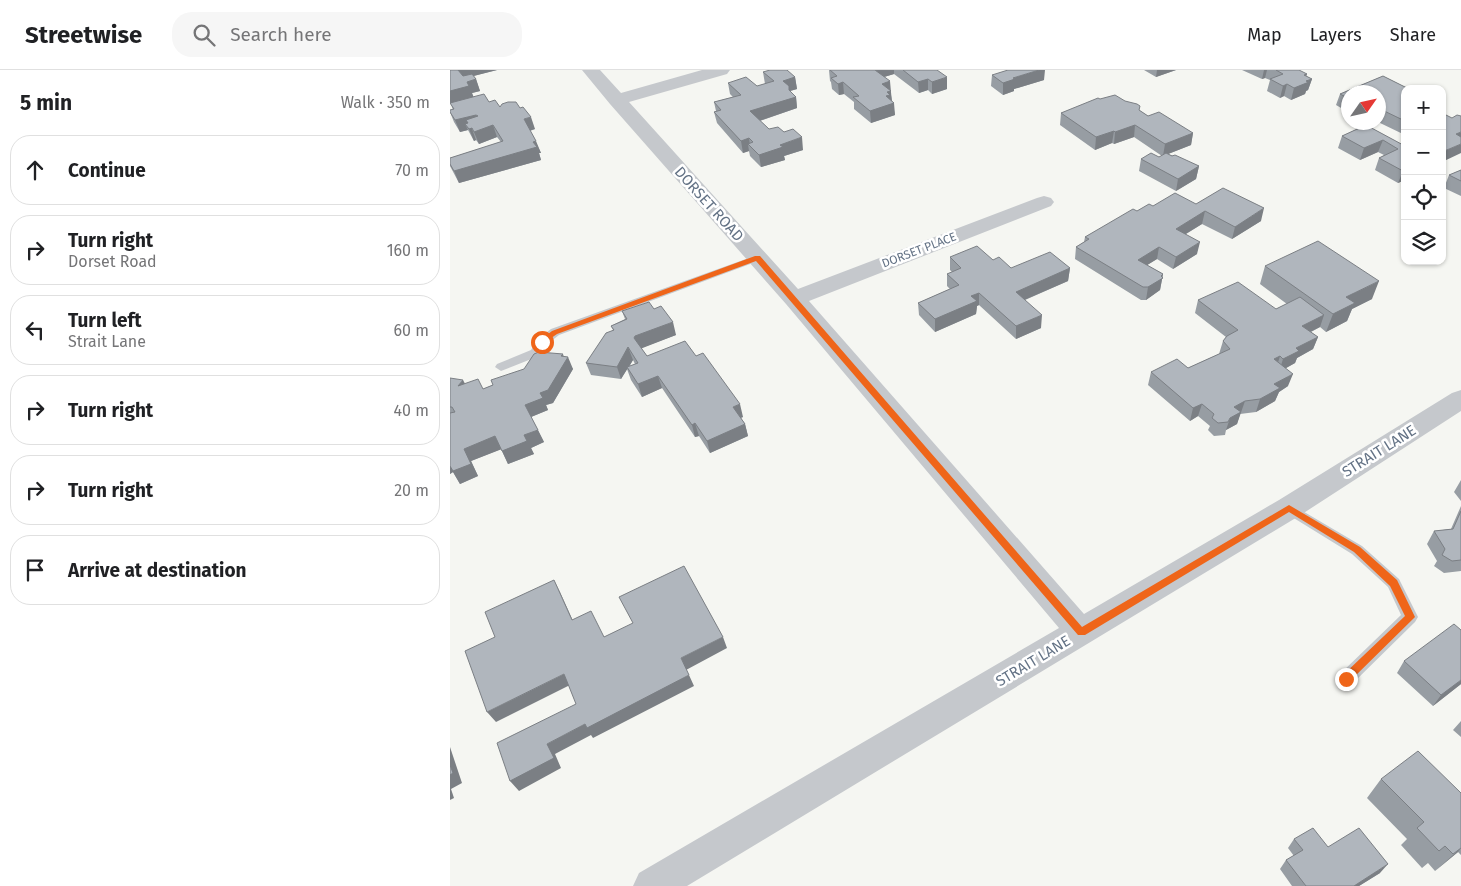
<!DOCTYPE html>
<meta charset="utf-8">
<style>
body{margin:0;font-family:"Fira Sans",sans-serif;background:#f6f6f6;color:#202124}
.controls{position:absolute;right:15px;top:15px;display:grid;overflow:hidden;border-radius:10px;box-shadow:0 1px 4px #0004}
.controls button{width:45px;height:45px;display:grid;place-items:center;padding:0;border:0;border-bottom:1px solid #e0e0e0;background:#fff;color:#202124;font:25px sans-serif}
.compass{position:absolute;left:891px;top:15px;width:45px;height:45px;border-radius:50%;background:#fff;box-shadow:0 1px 4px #0004;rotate:56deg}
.stop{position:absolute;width:15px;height:15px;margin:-11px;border:4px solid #ef6519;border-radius:50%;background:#fff}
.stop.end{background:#ef6519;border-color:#fff;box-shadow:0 1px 5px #0008}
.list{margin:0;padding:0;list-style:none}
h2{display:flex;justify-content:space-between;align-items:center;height:65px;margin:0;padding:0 20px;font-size:21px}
h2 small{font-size:16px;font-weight:400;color:#757577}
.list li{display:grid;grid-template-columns:32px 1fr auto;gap:15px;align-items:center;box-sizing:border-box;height:70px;margin:0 10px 10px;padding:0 10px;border:1px solid #e0e0e0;border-radius:20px}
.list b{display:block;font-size:19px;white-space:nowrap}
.list p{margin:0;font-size:16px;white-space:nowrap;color:#757577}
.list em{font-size:16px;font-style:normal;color:#757577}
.icon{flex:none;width:28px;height:28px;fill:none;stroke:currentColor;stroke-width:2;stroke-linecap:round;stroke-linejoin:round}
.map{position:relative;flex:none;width:1011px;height:816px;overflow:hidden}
header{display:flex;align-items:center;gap:30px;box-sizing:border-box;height:70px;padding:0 25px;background:#fff;border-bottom:1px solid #e0e0e0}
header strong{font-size:24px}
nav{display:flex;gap:28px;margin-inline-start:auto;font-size:18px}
.search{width:350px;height:45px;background:#f6f6f6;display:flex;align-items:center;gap:12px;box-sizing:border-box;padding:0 18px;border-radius:20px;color:#757577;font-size:19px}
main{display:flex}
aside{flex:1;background:#fff}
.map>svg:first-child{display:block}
</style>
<header>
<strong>Streetwise</strong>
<div class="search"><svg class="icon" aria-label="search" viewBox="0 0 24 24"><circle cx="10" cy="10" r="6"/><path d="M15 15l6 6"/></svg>Search here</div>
<nav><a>Map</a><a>Layers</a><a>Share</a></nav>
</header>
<main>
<aside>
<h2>5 min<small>Walk · 350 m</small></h2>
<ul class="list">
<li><svg class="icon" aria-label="ahead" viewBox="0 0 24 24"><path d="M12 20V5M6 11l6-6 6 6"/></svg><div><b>Continue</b></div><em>70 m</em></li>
<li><svg class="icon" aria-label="right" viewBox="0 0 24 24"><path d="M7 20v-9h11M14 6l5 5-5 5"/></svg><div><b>Turn right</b><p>Dorset Road</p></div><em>160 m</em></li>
<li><svg class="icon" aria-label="left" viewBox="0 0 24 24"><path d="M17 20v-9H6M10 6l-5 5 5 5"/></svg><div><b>Turn left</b><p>Strait Lane</p></div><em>60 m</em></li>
<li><svg class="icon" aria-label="right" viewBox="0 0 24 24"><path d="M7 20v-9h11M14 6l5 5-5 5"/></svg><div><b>Turn right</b></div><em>40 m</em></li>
<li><svg class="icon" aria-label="right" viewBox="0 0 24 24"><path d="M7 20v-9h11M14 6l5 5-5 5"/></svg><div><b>Turn right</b></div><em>20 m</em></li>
<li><svg class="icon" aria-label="arrive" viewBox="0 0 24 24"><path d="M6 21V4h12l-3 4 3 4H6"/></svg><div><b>Arrive at destination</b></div></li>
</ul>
</aside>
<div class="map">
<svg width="1011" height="816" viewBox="0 0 1011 816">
<rect width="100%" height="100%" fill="#f5f6f2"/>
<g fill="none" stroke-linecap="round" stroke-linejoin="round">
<path fill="#c5c8cc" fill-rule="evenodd" d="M307,185L311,186L312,188L311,190L109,265L96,275L89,286L51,301L45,297L47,294L81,280L88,269L101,259Z
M839,433L912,476L949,509L968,547L965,552L902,614L896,616L890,614L888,609L890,604L951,545L938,517L902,484L834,442L832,438L834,434Z"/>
<path fill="#c5c8cc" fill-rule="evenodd" d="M132,0H150L171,23L252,0H280L277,4L179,32L348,219L587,128L594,126L601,128L604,132L601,136L359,231L634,544L829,430L1002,323L1011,320V341L849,446L237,816H183L189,803L609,558L336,234L160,34Z"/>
</g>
<path fill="#979da3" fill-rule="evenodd" d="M0,0H47L23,6L26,9L30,21L22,23L23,27L39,32L50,37L85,59L80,61L91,83H89L91,90L9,113L0,96V88L51,72L47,67L29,74L26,70L24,71L18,60L10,62L4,52L0,42L3,40L1,34H0Z
M379,0H487L497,19L482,24L478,20L469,23L444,4L434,7L440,20L445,45L421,53L404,39V32L394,24L389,25L382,19L381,12L380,11Z
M694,0H726L706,7Z
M792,0H849L856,6L862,9L858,20L856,21L855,24L841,30L834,26L830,28L817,21L820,10L815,8L812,9Z
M313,2L345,7L347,19L340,21V22L346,27L347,38L310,51L319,59L353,80L334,86L335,90L311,97L300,86L299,81L293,83L267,53L264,42L266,41L264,32L283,27L280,24L278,13L307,16L315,14Z
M542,5L594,10L564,19V21L553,25L541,16Z
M933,6L959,19H955V65L928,52V22H898V42L886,35L890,24Z
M650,29L689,40L698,46L743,63L741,75L718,84L749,96L746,109L726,121L689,101L691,89L709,87L712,86L684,67L664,74L662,73L645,80L610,55L611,43Z
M916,55L952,75L955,67V110L948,113L925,100L929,88L934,85L928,82L910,90L888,78L892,66Z
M1011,100V126L994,118L999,105Z
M746,134L811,151L782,169L752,154L736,164L747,184L723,199L707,189L697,195L713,204L710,220L696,230H691L625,189L626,177L634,172L635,167L687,141L703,136Z
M500,187L543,190L561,198H620L618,211L575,230L591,258L566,269L529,235L527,236L526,244L485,262L469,245L468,233L500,219L497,216V204L502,202L500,200Z
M815,196L922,229L902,239L897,251L876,262L870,257L861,262L868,267L863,279L847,288L845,293L836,298L838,316L829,322L825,331L806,342L790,344L787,354L776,360L775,365L764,366L758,360L760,356L748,346L740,351L698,315L701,302L738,298L769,284L773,271L776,267L745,243L748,230L826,239L837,234L810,214Z
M204,239L226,265L191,278L197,286L293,347L291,348L295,354L298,366L260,383L249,366L245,367L212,318L192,327L181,310L177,299L171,309L141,305L136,293L163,260L161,256L175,249L172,241ZM183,290L185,294L179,297Z
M113,286L123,299L103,333L96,335L98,340L81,347L94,372L81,378L84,384L58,394L51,379L21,391L28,406L10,414L3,402L0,404V308L15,314L33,319Z
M1011,410V431L1004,422Z
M1011,436V501L994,503L984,496L987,491L977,474L984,461L1001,459Z
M954,591L1011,614L983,636L947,603Z
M1011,651V667L1003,660Z
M931,709L1011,723V785L1008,782L985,801L978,793L972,798L951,775L957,769L917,728Z
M844,769L878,777L930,803L909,816H842L830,799L836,790L844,786L838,778Z"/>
<path fill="#7b7f84" d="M8,0H47L12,9Z
M423,0H444V4L424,10Z
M589,0H595L594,10L564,19V21L553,25V13L563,8Z
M707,0H726L706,7Z
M814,0H817L815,8L812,9Z
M857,4L854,14L856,11L862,9L858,20L856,21L855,24L841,30L844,18L854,5Z
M345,7L347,19L340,21L341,28L346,27L347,38L303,53L300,41L333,11Z
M497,7V19L482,24V12Z
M26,9L30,21L22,23L24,28L0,34V21L17,12Z
M478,9V20L469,23L468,12Z
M440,11L442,33H444L445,45L421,53L420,41L436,26L432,14Z
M393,12L394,24L389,25L388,14Z
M837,14L834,26L830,28L833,16Z
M26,45L31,57L22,59L26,70L24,71L19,59L15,54L18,60L10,62L5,50Z
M81,47L85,59L78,61L74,49Z
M43,55L47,67L29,74L24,62Z
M685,55L684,67L664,74L665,62Z
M664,61L662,73L645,80L646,67Z
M1011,62V72L1006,64Z
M743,63L741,75L713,86L715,74Z
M352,67L353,80L334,86L335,90L311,97L309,85L330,75Z
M299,68L300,76L298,74L299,81L293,83L291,71Z
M933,70L928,82L910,90L914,78Z
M86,71L91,83H89L91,90L9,113L4,101Z
M1011,74V83L992,92V82Z
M749,96L746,109L726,121L728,109Z
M955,100V110L948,113L953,101Z
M814,138L811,151L782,169L785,157Z
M755,141L752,154L724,171L726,159Z
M750,172L747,184L723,199L726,187Z
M709,177L707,189L686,202L688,190Z
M620,198L618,211L565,234L566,222Z
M713,204L710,220L696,230L698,217Z
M929,211L922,229L902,239L897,251L876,262L883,244L896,227Z
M529,223V235L527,236L526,244L485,262V249L521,226Z
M592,245L591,258L566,269V256Z
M874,245L870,257L848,268L852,256Z
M223,252L226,265L190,279L184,268L185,266Z
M868,267L863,279L847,288L845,293L829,302L833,289L846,278Z
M178,277L183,290L171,309L167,297Z
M113,284L115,291L118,287L123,299L103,333L96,335L98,340L81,347L75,335Z
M830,286L826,299L824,289Z
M843,304L838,316L829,322L825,331L806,342L810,329L824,314Z
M208,306L212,318L192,327L188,314Z
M13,310L20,323L8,316Z
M795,331L787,354L776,360L780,348L784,337Z
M290,334L293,347L286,349L283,337Z
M752,334L748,346L740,351L743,338Z
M245,353L249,366L245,367L242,355Z
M295,354L298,366L260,383L257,371Z
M88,360L94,372L81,378L84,384L58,394L52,381L74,365Z
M45,366L52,379L21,391L28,406L10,414L3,402L0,404V394L14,379Z
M104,510L110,522L128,562L122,550Z
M273,567L277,578L236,600L231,588Z
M114,604L120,615L46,652L37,642Z
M239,605L244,616L143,668L141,665L105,684L111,698L69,721L60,711L97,674L135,654Z
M1011,610V614L983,636L991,625Z
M0,677L12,713L1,719L4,728L0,730Z
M1011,778L1008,782L985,801Z
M938,794L930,803L909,816H904Z"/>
<path fill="#b0b6bd" stroke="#7b7f84" d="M0,0H8L13,6L22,4L26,9L17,12L19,16L0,21Z
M320,0H337L345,7L333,11L339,16V20L346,27L300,41L319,59L328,57L334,62L343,59L352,67L330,75L333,77L309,85L298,74L303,72L299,68L291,71L264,42L271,40L264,32L291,25L278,13L296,7L307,16L324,11L313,2Z
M380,0H425L440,11L432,14L441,21L437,22L440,25L436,26L444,33L420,41L403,27L409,26L393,12L388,14L381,8L387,6Z
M453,0H487L497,7L482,12L478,9L468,12Z
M558,0H589L563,8L565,9L553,13L542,5Z
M826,0H849L857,4L854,5L862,9L856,11L859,12L844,18L837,14L833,16L820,9L833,4Z
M933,6L959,19H955V51L928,38V22H898V28L890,24Z
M34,24L39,32L45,30L50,37L52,34L58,32H66L70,38L73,37L81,47L74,49L86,71L83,72L87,77L4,101L0,94V88L53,71L43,55L24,62L22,58L19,59L15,54L18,53L16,50L28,46L26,45L5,50L0,42V40L4,39L0,33Z
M665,25L675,31L687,34L690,36L689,40L698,46L709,42L743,63L715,74L685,55L665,62L664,61L646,67L611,43L648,28L650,29Z
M992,36L995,37V41L992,42Z
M992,43L1002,48L1007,45L1011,46V62L1006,64L1011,67V74L992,82Z
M916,55L955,76V100L953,101L929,88L948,79L933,70L914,78L892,66Z
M701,83L709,87L716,83L722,86L725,85L749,96L728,109L691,89Z
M1011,100V111L999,105Z
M773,118L814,138L785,157L755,141L726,159L750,172L726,187L709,177L688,190L713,204L711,206L713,208L698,217H693L626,177L639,169L635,167L683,139L687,141L699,134L703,136L725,123L746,134Z
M868,171L929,211L896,227L905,233L883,244L815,196Z
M527,176L543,190L549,187L561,198L600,182L620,198L566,222L592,245L566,256L529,223L521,226L527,231L485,249L468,233L509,215L497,204L511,198L500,187Z
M788,212L826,239L850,227L874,245L852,256L868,267L846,278L849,281L833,289L830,286L824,289L843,304L824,314L830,318L810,329L795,331L784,337L791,342L780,348L778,352L768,353L762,348L764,344L752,334L743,338L701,302L727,289L738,298L780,279L773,271L777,266L788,260L748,230Z
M199,232L204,239L211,236L223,252L185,266L184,268L197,286L235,271L246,286L253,283L290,334L283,337L295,354L257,371L245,353L242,355L208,306L188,314L177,297L188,293L178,277L167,297L136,293L156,263L164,260L161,256L177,249L172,241Z
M89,282L113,284L111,286L118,287L98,320L90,323L93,328L75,335L88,360L74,365L77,371L52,381L45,366L14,379L21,394L3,401L0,396V343L5,342L2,337H0V308L13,310L8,316L28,309L33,319L43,315L41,310L74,299L84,284Z
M1011,441V490L1002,491L992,485L995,479L984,461L1003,459Z
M234,496L273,567L231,588L239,605L137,658L135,654L97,674L104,688L60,711L47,673L126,634L114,604L37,642L15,581L45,567L35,542L104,510L122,550L141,541L154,567L183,553L169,527Z
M1004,554L1011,560V610L991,625L954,591Z
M968,681L1011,723V778L1003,784L995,776L989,781L967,758L974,752L931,709Z
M0,695L3,703L0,705Z
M863,758L878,777L909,758L938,794L904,816H856L836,790L853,780L844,769Z"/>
<path fill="#ef6519" d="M305,186H310L632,557L839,435L910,477L947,510L965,547L963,549L899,612H892V606L955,546L940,516L904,482L839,442L635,565H628L306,191L107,264L94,273L88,272L102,261Z"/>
<g text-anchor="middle" stroke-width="5" stroke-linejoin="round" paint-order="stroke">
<g font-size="12" fill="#637285" stroke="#fff">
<text transform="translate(469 180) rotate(-21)" y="4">DORSET PLACE</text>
</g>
<g font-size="15" fill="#637285" stroke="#fff">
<text transform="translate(259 134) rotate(48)" y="5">DORSET ROAD</text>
<text transform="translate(929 381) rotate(-32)" y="5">STRAIT LANE</text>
<text transform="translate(583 591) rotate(-31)" y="5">STRAIT LANE</text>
</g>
</g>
</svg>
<div class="controls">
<button>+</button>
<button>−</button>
<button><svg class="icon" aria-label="locate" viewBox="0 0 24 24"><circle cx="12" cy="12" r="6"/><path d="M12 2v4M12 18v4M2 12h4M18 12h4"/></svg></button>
<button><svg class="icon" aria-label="layers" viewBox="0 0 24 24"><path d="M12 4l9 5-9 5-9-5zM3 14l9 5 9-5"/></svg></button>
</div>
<svg class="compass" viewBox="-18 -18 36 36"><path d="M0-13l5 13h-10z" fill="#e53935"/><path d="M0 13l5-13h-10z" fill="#757577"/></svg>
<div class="stop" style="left:92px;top:272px"></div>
<div class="stop end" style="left:896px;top:609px"></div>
</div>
</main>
